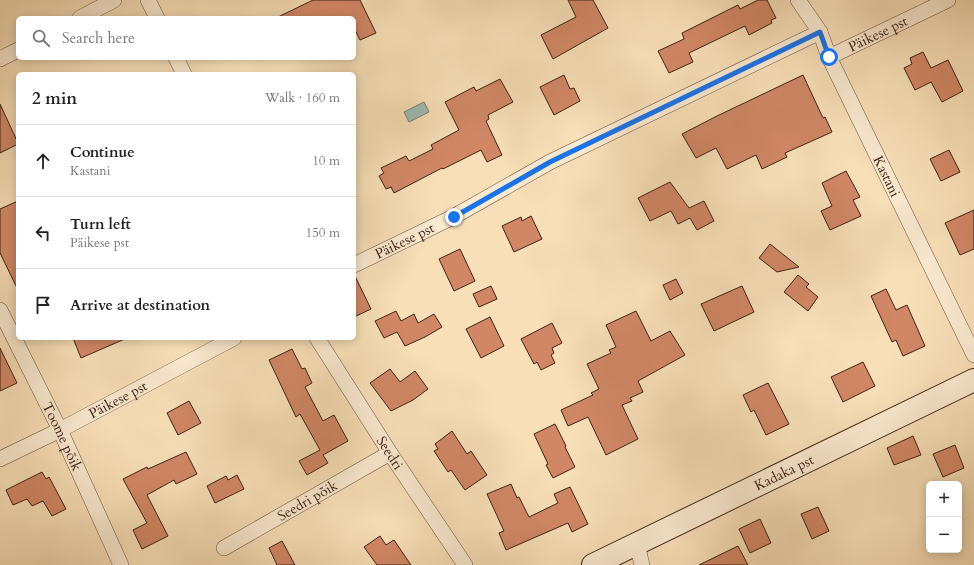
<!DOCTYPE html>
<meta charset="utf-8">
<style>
body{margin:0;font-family:Cardo,serif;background:#f2f2f2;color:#222}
.controls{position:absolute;right:12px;bottom:12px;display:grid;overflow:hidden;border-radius:6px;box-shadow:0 2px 10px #0003}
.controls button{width:36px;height:36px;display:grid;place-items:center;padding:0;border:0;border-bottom:1px solid #e0e0e0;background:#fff;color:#222;font:20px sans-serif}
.stop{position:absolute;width:12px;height:12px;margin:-9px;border:3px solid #1a73e8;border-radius:50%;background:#fff}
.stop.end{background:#1a73e8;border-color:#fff;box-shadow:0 1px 4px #0008}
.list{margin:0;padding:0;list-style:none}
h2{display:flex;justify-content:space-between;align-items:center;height:52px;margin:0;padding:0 16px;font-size:17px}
h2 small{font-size:13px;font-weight:400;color:#767676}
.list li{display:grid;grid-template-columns:26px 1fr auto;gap:12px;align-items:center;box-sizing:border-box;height:72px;padding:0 16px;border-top:1px solid #e0e0e0}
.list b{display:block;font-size:15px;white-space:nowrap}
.list p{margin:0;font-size:13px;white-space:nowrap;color:#767676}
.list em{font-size:13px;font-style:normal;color:#767676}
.icon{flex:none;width:22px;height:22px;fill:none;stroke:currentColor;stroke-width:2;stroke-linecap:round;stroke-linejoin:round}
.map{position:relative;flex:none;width:974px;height:565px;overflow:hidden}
.search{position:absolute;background:#fff;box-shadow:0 2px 10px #0003;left:16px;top:16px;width:340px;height:44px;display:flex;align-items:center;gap:10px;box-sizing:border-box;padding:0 14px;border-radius:6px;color:#767676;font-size:15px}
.panel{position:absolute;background:#fff;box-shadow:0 2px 10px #0003;left:16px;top:72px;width:340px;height:268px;border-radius:6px}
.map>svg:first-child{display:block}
</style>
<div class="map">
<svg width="974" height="565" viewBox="0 0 974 565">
<rect width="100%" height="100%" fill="#f8dfb8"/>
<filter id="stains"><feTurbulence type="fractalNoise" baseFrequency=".005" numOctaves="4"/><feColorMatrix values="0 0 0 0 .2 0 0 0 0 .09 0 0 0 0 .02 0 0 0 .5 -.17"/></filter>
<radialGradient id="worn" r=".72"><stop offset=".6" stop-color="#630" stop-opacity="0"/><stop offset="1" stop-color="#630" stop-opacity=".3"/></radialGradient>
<path fill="#9fbcb5" stroke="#797e76" d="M424,102L429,112L409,122L404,112Z"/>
<path fill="#d18766" stroke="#3f2217" d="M313,0H360L376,33L360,40L354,28V18H276Z
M568,0H593L608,28L553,59L541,35L576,17Z
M758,0H767L776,18L771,20L772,23L749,35L745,26L689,53L693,62L669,73L658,51L684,39L682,33L738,5L740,9Z
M923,52L931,68L948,60L963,91L942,102L931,82L915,90L904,68L912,64L910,58Z
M564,75L570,89L574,88L580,101L554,115L540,87Z
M803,75L823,118L825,117L832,132L785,153L787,157L762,169L756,155L727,169L716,148L696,158L682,134L717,116Z
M500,79L513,102L488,115L489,119L486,121L502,155L487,162L481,150L443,169L442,168L394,193L391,187L386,189L379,176L384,173L381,168L406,156L409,161L433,149L431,145L459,130L445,102L474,87L476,91Z
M0,104L18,143V144L0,153Z
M949,150L960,172L941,181L930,159Z
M846,171L860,197L853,200L861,216L830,230L821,211L832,206L822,183Z
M670,182L689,208L704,201L714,221L697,230L690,218L678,224L671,211L650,221L638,198Z
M18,201V290L0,253V209Z
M974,210V249L960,255L945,223Z
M531,216L542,239L514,252L502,226L521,217L522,221Z
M770,244L799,267L777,272L759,258Z
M460,249L475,281L454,291L439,259Z
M354,274L371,309L354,317Z
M798,275L809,284L806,287L818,297L808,311L784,292Z
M676,279L683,293L670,300L663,285Z
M491,286L497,299L479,307L473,294Z
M742,286L754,312L714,331L701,304Z
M886,289L896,310L907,305L925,346L903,356L896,340L892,342L871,296Z
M396,311L401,321L414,314L418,323L434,314L442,327L425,337L405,346L397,332L384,338L375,321Z
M636,311L651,341L670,331L685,355L638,381L643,392L630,398L632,401L622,405L638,439L606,455L588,417L568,426L561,410L593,395L591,393L599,389L587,364L611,353L609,350L616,347L606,325Z
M490,317L504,346L481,358L466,329Z
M552,323L562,343L552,348L554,353L551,355L555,363L541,370L537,362L534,364L521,339Z
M73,338H127L81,358Z
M0,348L17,383L0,391Z
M292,349L302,369L305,368L312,383L305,387L323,421L334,415L348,441L323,455L328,463L307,475L299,461L320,450L300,414L296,417L269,360Z
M863,362L875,386L843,402L831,377Z
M390,369L400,382L415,371L428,389L413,400L391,411L370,383Z
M768,383L789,424L766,435L754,410L751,412L743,395Z
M189,401L201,423L178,435L167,413Z
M555,424L566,446L565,447L575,467L553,478L546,465L548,464L534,434Z
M452,431L467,454L471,451L487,475L465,490L451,470L448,472L434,451L438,449L435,444Z
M913,436L921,455L894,465L887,448Z
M955,445L964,468L943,477L933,454Z
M186,452L197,474L176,484L174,480L147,495L168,536L142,549L133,530L147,523L123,479L147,467L148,469Z
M42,472L46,479L49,477L66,509L52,516L43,501L32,506L27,499L13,505L6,490Z
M237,475L244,489L215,503L207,486L226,476L228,480Z
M511,484L517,498L519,497L529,517L558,503L554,494L570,487L588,524L572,532L568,523L506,550L499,533L504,531L487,494Z
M818,507L829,531L812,539L801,514Z
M760,519L771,543L750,553L739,529Z
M380,536L386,545L394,540L411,565H377L364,547Z
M282,541L295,565H277L269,548Z
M738,546L748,565H699Z"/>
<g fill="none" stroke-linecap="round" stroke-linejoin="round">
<defs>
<g id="minor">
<path d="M148,0L157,18"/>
<path id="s1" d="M798,0L820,32L829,57L974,355"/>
<path d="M80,18L114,0"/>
<path id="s2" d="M829,57L948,0"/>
<path d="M176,58L184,74"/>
<path d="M0,59L18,50"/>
<path id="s3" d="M354,265L453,217L550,162L820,32"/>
<path id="s4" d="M0,310L60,430L121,565"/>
<path id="s5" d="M317,338L390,453L465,565"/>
<path id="s6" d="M0,459L60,430L234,338"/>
<path d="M637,544L642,565"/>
<path id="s7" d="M224,548L390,453"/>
</g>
<g id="secondary">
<path id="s8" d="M593,565L974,380"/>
</g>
</defs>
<use href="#minor" stroke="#6d513f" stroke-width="16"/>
<use href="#secondary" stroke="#3f2217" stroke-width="24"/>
<use href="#minor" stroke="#faead1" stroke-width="15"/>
<use href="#secondary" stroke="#faead1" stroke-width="22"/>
</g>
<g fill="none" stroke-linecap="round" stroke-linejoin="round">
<path stroke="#1a73e8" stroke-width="5" d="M454,217L550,162L820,32L829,57"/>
</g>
<g text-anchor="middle" stroke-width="3" stroke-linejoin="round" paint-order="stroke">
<g font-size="14" fill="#3f2217" stroke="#faead1">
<text dy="5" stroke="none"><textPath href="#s2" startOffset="54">Päikese pst</textPath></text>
<text dy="5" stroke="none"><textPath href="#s1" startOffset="198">Kastani</textPath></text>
<text dy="5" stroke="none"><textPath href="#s3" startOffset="56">Päikese pst</textPath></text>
<text dy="5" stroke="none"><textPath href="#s6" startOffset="132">Päikese pst</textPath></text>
<text dy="5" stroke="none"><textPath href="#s4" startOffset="141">Toome põik</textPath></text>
<text dy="5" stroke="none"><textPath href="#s5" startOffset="136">Seedri</textPath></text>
<text dy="5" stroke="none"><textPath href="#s8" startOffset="212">Kadaka pst</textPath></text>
<text dy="5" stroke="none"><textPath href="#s7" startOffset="96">Seedri põik</textPath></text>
</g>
</g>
<rect width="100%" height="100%" filter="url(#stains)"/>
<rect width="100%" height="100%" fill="url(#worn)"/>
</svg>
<div class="controls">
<button>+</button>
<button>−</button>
</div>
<div class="stop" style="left:829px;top:57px"></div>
<div class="stop end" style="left:454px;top:217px"></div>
<div class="search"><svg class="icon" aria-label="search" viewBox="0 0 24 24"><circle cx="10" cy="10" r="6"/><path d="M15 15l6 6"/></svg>Search here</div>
<section class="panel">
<h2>2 min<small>Walk · 160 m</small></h2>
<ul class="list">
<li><svg class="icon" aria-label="ahead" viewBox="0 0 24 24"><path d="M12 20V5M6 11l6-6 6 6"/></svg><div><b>Continue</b><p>Kastani</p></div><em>10 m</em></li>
<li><svg class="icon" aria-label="left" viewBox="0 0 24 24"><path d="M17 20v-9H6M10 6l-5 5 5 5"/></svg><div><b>Turn left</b><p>Päikese pst</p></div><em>150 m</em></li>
<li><svg class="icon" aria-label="arrive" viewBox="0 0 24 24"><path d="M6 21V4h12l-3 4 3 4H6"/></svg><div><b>Arrive at destination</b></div></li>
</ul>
</section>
</div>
